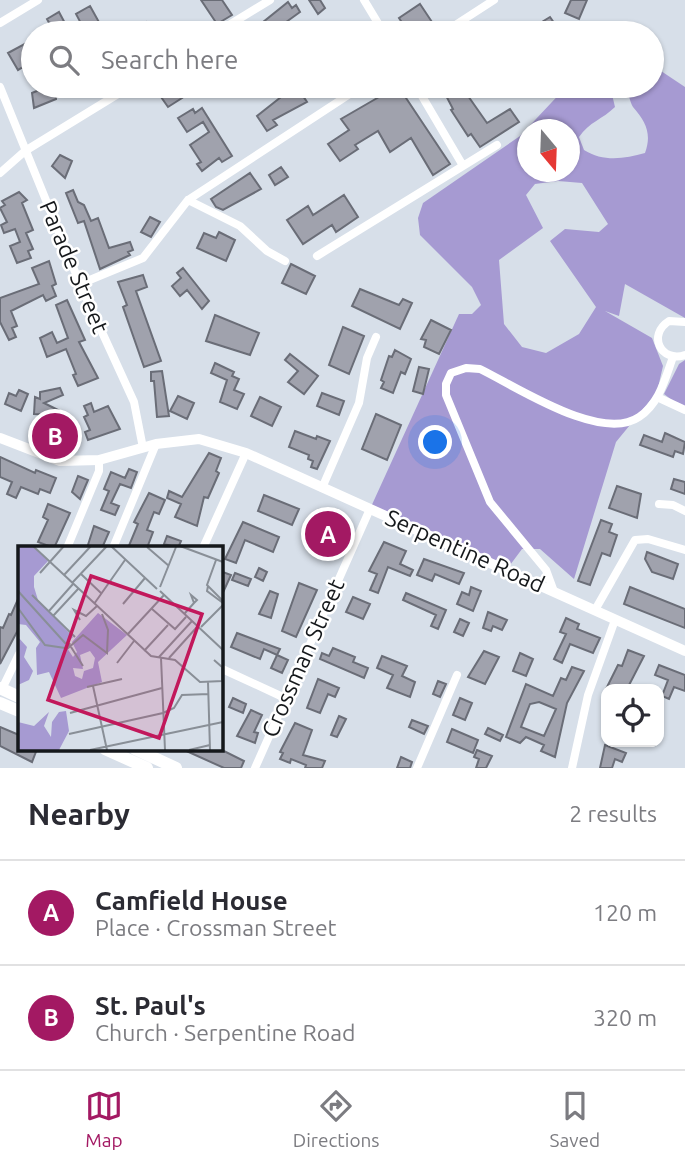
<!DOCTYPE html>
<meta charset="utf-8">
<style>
body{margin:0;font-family:Ubuntu,sans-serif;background:#f2f2f3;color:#2b2b33}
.controls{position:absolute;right:21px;bottom:21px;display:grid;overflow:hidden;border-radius:14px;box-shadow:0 2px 5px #0004}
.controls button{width:63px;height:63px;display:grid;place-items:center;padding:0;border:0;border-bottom:2px solid #e1e1e2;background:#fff;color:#2b2b33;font:35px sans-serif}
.compass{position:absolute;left:517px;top:119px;width:63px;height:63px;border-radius:50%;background:#fff;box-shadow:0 2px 5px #0004;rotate:161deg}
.you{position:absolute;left:436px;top:443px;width:24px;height:24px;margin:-18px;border:5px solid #fff;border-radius:50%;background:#1a73e8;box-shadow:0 0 0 10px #1a73e833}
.badge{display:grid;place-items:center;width:46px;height:46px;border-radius:50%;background:#a31963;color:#fff;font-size:23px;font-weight:700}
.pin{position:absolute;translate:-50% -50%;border:4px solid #fff;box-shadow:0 2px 7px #0006}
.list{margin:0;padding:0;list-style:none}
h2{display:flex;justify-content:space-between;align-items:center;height:91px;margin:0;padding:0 28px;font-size:30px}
h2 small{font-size:23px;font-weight:400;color:#7c7c81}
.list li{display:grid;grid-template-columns:46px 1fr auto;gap:21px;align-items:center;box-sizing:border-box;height:105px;padding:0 28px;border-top:2px solid #e1e1e2}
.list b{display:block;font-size:26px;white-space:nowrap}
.list p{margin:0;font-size:23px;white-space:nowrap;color:#7c7c81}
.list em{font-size:23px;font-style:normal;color:#7c7c81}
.icon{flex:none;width:38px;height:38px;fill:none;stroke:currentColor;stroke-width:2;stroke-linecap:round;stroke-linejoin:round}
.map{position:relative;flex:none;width:685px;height:768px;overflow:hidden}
.search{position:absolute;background:#fff;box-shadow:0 2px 5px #0004;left:21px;right:21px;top:21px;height:77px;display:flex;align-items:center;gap:18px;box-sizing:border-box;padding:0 24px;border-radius:38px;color:#7c7c81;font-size:26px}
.sheet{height:301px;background:#fff}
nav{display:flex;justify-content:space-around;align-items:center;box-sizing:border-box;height:98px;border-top:2px solid #e1e1e2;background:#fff;font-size:19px;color:#7c7c81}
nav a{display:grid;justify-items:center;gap:4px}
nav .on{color:#a31963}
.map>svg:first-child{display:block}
</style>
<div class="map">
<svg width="685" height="768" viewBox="0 0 685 768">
<rect width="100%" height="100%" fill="#d7dfe9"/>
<path fill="#a69ad2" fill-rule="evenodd" d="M652,65L685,87V318L625,284L619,316L605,311L652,338L663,366L657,392L616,442L574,579L540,549H522L507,569L370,509L459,314H472L481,305L472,287L420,235L418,218L423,203L520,136L567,86H610L615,107C603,119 589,122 579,137L584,150C603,162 624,159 645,153C652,134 646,122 633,107C630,102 628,92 626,86H652ZM528,130H570V172H528ZM558,181L582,183L608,224L599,232L565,229L550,241L596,307L579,334L546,353L522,347L504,324L499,260L543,228L526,195L535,184Z
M685,360V410L664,394L679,364Z"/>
<path fill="#a0a2ad" stroke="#6a6d77" stroke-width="2" fill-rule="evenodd" d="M201,0H222L232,15L217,24Z
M309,0H320L325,8L318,14Z
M571,0H587L579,19L565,13Z
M288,2L292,8L296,5L300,12L282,25L286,33H262L257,27Z
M420,4L432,22L409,33L399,18Z
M90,6L100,24L85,31L76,14Z
M59,12L68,29L55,33L47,19Z
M550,17L561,33H524Z
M146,22L153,33H125Z
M351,23L358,33H335Z
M30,41L33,47V86L23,67L18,70L8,53Z
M49,86L51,90L55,88L56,99L34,108L32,93Z
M83,86H105L90,96Z
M173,86L182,98L168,107L159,94Z
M295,86H312L301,93L307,102L273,120L277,125L267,131L257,116Z
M398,86L450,164L433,175L411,138L390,152L378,131L355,145L358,149L340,161L328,144L349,130L341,119Z
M441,86H461L487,123L510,109L519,122L480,147L471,134L468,136L451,110L453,109Z
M202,108L232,156L222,162L219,158L202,171L197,164L201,162L190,145L209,132L203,122L187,132L178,118L193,109L195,113Z
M60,155L72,161L65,178L52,166Z
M281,167L288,177L275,185L269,175Z
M250,173L261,189L223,210L216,207L211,199Z
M73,190L78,202L84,205L91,221L98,218L109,248L130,242L133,250L128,252L130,255L100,269L84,221L78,223L66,193Z
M19,192L27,200L22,203L33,230L26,233L33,249L28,251L31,258L17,263L10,246L20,242L15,229L4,233L1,225L7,222L0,208L5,205L2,201Z
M344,195L358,217L336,232L332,225L303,244L287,220L308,206L313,215Z
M150,217L160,222L151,237L141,232Z
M219,232L235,240L226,261L197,248L204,233L216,238Z
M49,261L56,284L52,286L56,296L46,301L43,295L11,311L17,326L12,328L16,337L9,340L0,322V298L39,284L32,268Z
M291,264L315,276L306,294L282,283Z
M183,268L209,301L202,309L187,290L180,296L172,286L181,278L177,273Z
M143,275L147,287L136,291L161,361L144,367L123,307L127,305L118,282Z
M360,289L399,305L403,299L412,303L400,329L352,306Z
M67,300L85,340L79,342L98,378L78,386L73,375L76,374L66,349L47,357L40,338L52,332L57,343L68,338L56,305Z
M215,315L259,333L250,355L206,341Z
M431,320L451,330L439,354L424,347L426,340L421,339Z
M343,327L364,336L349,374L329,365Z
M395,350L411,359L405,374L401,372L393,393L381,388L384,382L381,380L389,356L392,357Z
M290,354L318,376L304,394L288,382L298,371L285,360Z
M215,363L234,372L232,376L239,379L234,390L244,394L237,409L220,402L227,380L211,373Z
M419,367L429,369L423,394L413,391Z
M162,371L169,416L157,417L154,381H151V372Z
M60,388L63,395L44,403L70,416L56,442L41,434L51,415L34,414L35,397L40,399V392Z
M19,390L28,394L21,411L5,404L9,393L16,396Z
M322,393L344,401L339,415L317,406Z
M178,396L194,403L187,419L170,411Z
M260,397L281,407L272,426L251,416Z
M91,403L94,412L108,406L120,429L88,440L85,432L90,430L84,417L88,415L84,406Z
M376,414L401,425L387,460L362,449Z
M295,431L316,439L317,436L330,441L317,469L311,467L313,461L308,459L309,455L289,447Z
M665,433L685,442L683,454L675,451L673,457L640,445L644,435L662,442Z
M209,453L221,458L216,471L219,473L208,498L204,497L197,526L175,517L181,504L167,498L169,491L182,497Z
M0,457L35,473L36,470L56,478L50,493L40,489L38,494L21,487L16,498L7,494L12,482L0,477Z
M129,469L137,472L131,488L120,484L111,503L119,506L115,515L101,510L109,491L104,489L111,472L125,478Z
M78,476L88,480L80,499L72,492Z
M674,479L685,482V494L671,489Z
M617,486L641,494L637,518L609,508Z
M149,493L165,500L159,514L154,512L147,530L153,532L147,548H128L138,524L134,522Z
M264,495L299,509L292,525L258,511Z
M48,504L70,513L54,548L38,542L48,520L43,517Z
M601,520L612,524L609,532L617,535L610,556L602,553L590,585L578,581Z
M319,521L326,524L324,528L342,535L335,549L318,542L320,536L314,533Z
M243,522L279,537L273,552L245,540L236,563L225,559Z
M94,526L109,532L102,548H87Z
M167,536L181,541L178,548L164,544Z
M384,542L406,551L400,564L413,570L410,576L388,567L378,593L370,590L377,574L369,571Z
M647,552L678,564L673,579L652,572L645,559Z
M424,559L464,573L459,584L435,574L432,581L417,575Z
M259,568L267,572L263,581L255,577Z
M220,571L231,575L220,599Z
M235,573L251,579L248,586L232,580Z
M299,583L317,590L296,637L282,631Z
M471,587L481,591L473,611L457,604L462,592L469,595Z
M630,587L685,609V628L624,604Z
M270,591L278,594L271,618L259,614Z
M406,593L446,610L438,629L431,626L436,615L403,600Z
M19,597V628L0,664V627L3,628L9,614L11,615Z
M353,597L370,604L363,619L346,612Z
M488,612L507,620L502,630L493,626L491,631L483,628Z
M566,618L579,624L577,629L600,638L593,653L570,644L562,663L554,659L566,634L560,632Z
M460,619L469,623L463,636L454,632Z
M237,633L280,649L277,655L264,649L260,659L231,647Z
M333,648L355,657L353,662L368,668L364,678L320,659L322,653L329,656Z
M628,650L644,656L627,689H606L618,665L622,666Z
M484,651L499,657L485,684L468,677Z
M520,653L533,659L526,676L513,671Z
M277,655L288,660L282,673L271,668Z
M382,656L407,666L402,676L415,682L410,697L387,688L393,675L377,668Z
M659,665L685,675V691L674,687L669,699L662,696L668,680L655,675Z
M572,667L584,671L567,703L555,757L541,751L544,745L526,737L520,743L506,737L526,684L553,696L561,678L566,680ZM539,702L556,709L544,736L521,727L530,704Z
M318,679L339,688L335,697L328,694L320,713L307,708Z
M438,681L446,684L440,697L433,694Z
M233,698L246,704L243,713L229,707Z
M460,698L472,703L465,720L453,715Z
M251,710L262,715L254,732L258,733L255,743L237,736Z
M339,716L346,719L337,737L331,735Z
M412,720L428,726L424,734L409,727Z
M295,723L312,730L303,755L325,761L322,768H305L306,765L291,759L290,763L280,759L283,753L280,752Z
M0,727L19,735V749H37L32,762L0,746Z
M488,728L503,735L500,741L485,734Z
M452,729L478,740L473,753L447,742Z
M605,745L626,753L622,762L615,759L612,768H600Z
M182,749H220L244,761L241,768H224Z
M477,750L492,756L486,768H476L479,759L474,757Z
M401,757L412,762L410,768H397Z"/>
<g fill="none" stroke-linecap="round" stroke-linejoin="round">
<path stroke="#fff" stroke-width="8" d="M364,0L384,33
M0,23L38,0
M216,33L270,0
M443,33L494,0
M416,86L462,164
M0,87L80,284L134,402L143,448
M0,173L25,151L131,86
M188,200L240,226L267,251L285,261
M317,256L497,145
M80,284L143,258L188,200L362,86
M685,322L669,321C647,335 661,363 685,355
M657,397L685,410
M322,488L359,403L367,358L376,337
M659,504L673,505L685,511
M67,548L99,471V460
M113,548L156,444
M203,548L246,453
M553,589L546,570L490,502L446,395V384L451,373L466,368L480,369C517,387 601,443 639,417C659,404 665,379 673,357
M595,610L635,540L648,539L685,550
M220,668L285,698
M2,689L19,654
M255,768L370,509
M417,768L457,675
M572,768L588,695L615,620"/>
<path stroke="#fff" stroke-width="10" d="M0,438L60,461L99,460L156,444L199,439L246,453L685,651"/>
<path stroke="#fff" stroke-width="12" d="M0,688L19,697
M0,703L19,711
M105,749L147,768
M135,749L176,768"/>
</g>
<g text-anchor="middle" stroke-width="5" stroke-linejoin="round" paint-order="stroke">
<g font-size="23" fill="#15181b" stroke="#fff">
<text transform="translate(74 267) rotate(67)" y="8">Parade Street</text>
<text transform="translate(465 551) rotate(24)" y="8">Serpentine Road</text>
<text transform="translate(303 658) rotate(-66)" y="8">Crossman Street</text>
</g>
</g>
<g transform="translate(18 546)">
<rect width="205" height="205" fill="#d7dfe9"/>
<path d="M0,0H15L30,15L16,30V41L20,54L55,91L47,99L55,111L59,106L54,96L80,67L109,89L80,116L84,136L43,152L31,126L19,129L18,102L22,96L8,79L0,78ZM72,105L77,112L75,122L66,125L64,133L57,130L55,122L65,123L62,109ZM0,91L9,101L6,111L15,125L11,134L0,139ZM48,165L51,185L41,204H0V176L16,180L31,166L26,180L33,191L34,176L41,166Z" fill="#a69ad2" fill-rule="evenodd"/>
<path fill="none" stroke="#898f97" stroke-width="2" d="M15,0L133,110L157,114L182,136L205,135M93,0L139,43M162,0L205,16M129,1L151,20M198,14L189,39L205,55M22,27L46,0M63,28L84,48M46,29L73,0M54,37L89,0M190,40L189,45L205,57M142,41L158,1M0,45L48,98M142,45L205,104M14,49L57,91M76,58L107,14M105,58L127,32M0,62L27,99L47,102M134,63L157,83L168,71M31,65L55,38M167,67L176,57L179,54L173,49L176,57M35,70L60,43M62,74L56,64L68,70L79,60M183,81L205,59M109,89L146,49M52,97L49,103L65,89L89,107L90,84L84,68M53,101L65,120M126,105L150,79M141,111L174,75M143,112L147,204M151,112L179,81M196,114L204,121V135M99,117L116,95M190,136L192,204M75,140L89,204M69,141L104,133M52,167L144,142M51,188L145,167L156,162L164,149L191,148M72,204L205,176M171,204L192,199"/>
<path fill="#c2185b" fill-opacity="0.15" stroke="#c2185b" stroke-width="3.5" d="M73,30L184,68L141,192L30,154Z"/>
<rect width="205" height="205" fill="none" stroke="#15181b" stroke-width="3.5"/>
</g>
</svg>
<div class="controls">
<button><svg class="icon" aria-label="locate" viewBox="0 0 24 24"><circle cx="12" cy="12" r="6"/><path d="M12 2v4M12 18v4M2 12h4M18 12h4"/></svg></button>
</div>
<svg class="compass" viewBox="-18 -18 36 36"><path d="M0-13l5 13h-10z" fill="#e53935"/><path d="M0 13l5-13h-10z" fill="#7c7c81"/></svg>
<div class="you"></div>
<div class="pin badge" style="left:328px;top:534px">A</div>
<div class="pin badge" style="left:55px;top:436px">B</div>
<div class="search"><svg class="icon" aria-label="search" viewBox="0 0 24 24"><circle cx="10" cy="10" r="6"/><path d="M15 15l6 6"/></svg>Search here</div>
</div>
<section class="sheet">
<h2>Nearby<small>2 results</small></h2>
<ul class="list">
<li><span class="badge">A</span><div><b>Camfield House</b><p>Place · Crossman Street</p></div><em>120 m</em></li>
<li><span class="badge">B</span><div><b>St. Paul's</b><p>Church · Serpentine Road</p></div><em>320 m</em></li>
</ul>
</section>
<nav>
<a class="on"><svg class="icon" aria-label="map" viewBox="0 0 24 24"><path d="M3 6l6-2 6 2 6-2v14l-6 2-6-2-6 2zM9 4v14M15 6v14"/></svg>Map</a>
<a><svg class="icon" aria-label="directions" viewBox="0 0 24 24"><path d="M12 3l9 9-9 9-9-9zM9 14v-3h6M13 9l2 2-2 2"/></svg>Directions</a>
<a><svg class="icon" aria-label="saved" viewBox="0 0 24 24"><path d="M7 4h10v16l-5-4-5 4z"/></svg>Saved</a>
</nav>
